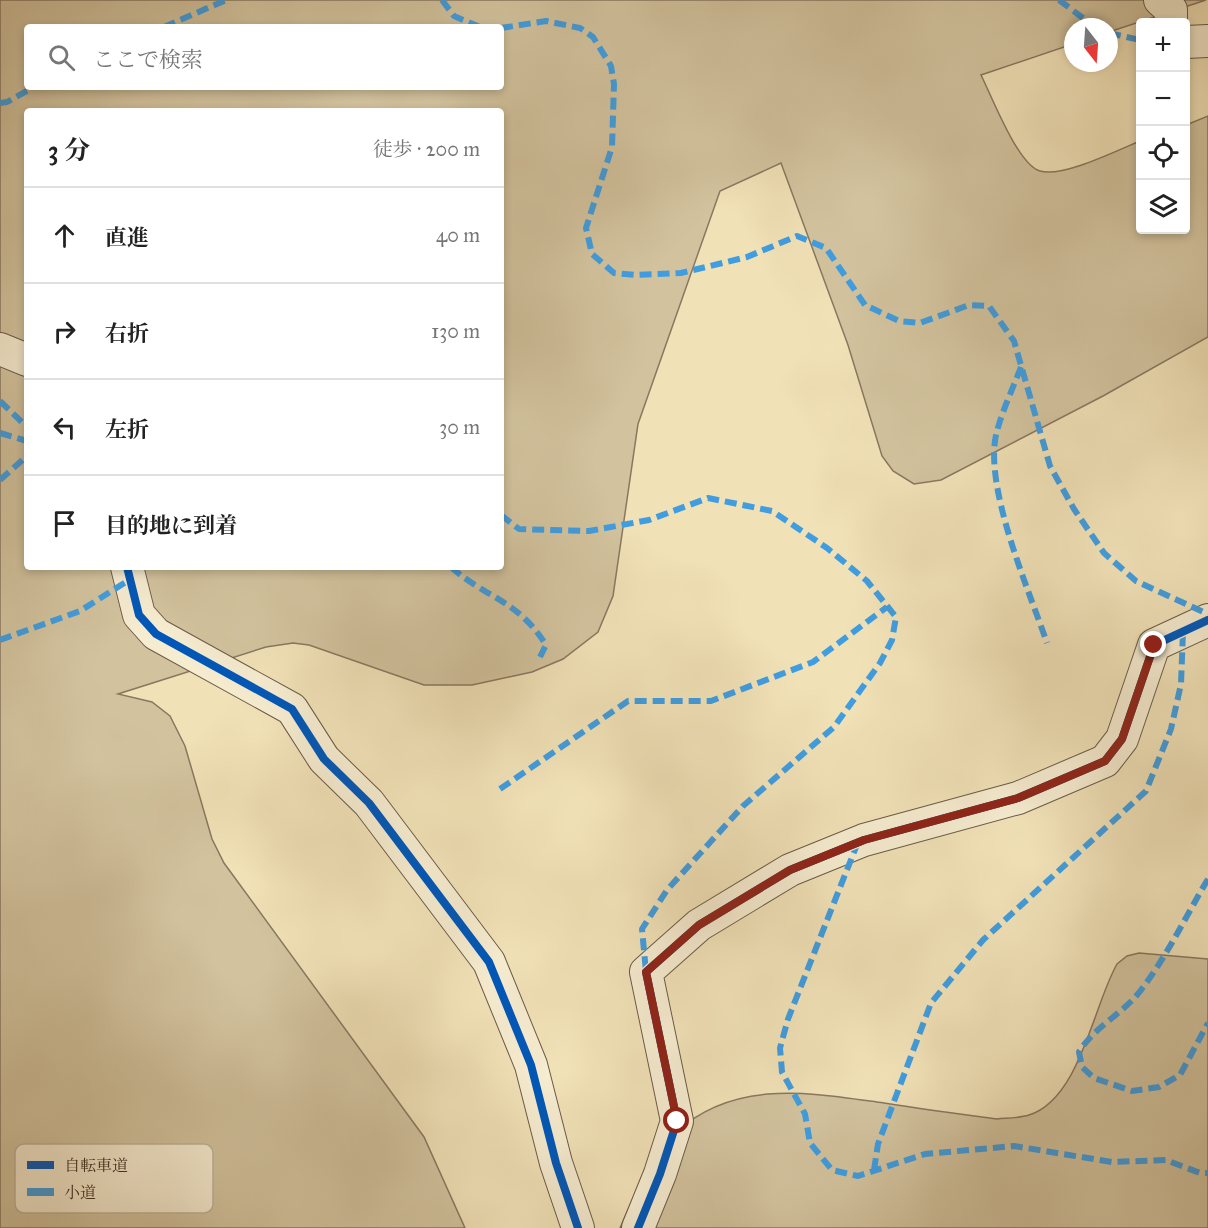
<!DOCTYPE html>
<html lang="ja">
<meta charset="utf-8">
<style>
body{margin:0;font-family:"IM FELL Great Primer","Noto Serif JP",serif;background:#f6f6f6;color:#222}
.controls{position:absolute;right:18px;top:18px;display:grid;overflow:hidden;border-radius:6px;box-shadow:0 3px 9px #0003}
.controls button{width:54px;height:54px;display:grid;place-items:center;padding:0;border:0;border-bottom:2px solid #e0e0e0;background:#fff;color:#222;font:30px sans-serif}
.compass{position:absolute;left:1064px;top:18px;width:54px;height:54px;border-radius:50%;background:#fff;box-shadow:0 3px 9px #0003;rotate:163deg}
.stop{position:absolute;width:18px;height:18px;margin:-14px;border:4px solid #8f2418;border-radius:50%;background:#fff}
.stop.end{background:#8f2418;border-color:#fff;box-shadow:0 2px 6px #0008}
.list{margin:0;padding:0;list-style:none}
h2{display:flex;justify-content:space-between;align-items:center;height:78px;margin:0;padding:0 24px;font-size:26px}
h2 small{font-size:20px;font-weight:400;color:#767676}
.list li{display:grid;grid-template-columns:39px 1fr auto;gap:18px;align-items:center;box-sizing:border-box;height:96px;padding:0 24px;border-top:2px solid #e0e0e0}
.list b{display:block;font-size:22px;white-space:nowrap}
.list em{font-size:20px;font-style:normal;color:#767676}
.icon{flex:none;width:33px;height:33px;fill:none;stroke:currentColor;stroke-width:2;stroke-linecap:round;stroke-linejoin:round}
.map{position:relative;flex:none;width:1208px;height:1228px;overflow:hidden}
.search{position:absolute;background:#fff;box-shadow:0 3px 9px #0003;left:24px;top:24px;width:480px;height:66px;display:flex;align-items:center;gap:15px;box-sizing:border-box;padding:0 21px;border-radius:6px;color:#767676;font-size:22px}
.panel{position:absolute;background:#fff;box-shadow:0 3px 9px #0003;left:24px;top:108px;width:480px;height:462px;border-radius:6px}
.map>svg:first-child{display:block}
</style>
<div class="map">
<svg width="1208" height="1228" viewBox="0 0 1208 1228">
<rect width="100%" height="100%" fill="#f1e1b7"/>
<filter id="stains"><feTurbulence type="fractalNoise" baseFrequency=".00333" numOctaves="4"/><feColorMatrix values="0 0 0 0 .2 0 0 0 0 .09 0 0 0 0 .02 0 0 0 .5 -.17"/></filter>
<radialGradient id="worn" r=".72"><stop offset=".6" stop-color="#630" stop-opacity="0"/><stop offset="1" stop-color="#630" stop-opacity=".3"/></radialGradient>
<path fill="#d2c39e" stroke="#887860" stroke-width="1.5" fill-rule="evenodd" d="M0,0H1206L1109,32V27H1073V44L981,75C992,97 1018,165 1040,171C1062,178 1118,150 1140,141V230H1186V125L1208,116V337L1103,396L941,480L914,484L893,471L882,456L848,345L781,163L720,191L638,424L613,596L598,632L563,659L532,672L472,685H424L309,645L293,643L266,647L118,694L152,702L170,716L185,746L212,839L224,863L424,1137L465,1228H0ZM27,27H501V87H27ZM27,111H501V567H27Z
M1139,953L1208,959V1228H620C632,1200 652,1153 675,1133C735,1078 811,1093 884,1103C922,1109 959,1114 997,1119C1007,1118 1020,1118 1029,1115C1080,1099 1093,1006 1117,964L1127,956Z"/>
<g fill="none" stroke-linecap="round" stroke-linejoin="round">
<defs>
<path id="street" d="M1160,0L1171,10V22
M1186,42L1208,41
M0,349L27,360
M127,567L139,615L156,634L292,709L324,759L369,803L489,962L531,1065L556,1163L578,1228
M638,1228L660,1174L677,1121L646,972L699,925L790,870L864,840L1018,798L1105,761L1122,739L1154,645L1208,620"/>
</defs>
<use href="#street" stroke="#6a5b47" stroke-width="34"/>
<use href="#street" stroke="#f6ecd0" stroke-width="32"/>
<path stroke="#3f9de0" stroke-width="6" stroke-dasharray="12 6" stroke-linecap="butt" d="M442,0L454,16L480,27
M1059,0L1095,27
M164,27L226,0
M501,28L546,21L580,28L593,37L611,66L614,84L612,147L586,228L592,254L614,273L636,275L681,273L747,257L797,236L826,248L865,305L899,321L920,323L969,305L989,306L1014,341L1050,466L1074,509L1104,553L1136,581L1208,614
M1109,33L1140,40
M0,103L7,102L34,87
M1021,367C1013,388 1003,409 997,431C982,484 1029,590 1047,643
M0,401L27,427
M0,433L27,441
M0,480L27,456
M501,515L519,529L589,531L649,520L708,498L772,511L827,548L867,581L896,617L892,640L880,663L834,727L743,806L667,890L642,929L646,972
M451,567C487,599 517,599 546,645L540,657
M0,640L80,611L129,580
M500,789L628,701H711L813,662L887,607
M858,842L788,1019L780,1048L782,1072L805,1114L810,1143L832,1170L858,1176L925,1154L1014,1146L1112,1162L1166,1160L1200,1173H1208
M1208,879C1186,916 1167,956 1141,990C1123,1014 1095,1026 1079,1052L1082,1067L1094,1078L1132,1091L1159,1087L1180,1075L1208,1023
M874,1170L878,1144L931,1003L983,940L1146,791L1171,729L1181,684L1183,631"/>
<defs>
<path id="cycleway" d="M127,567L139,615L156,634L292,709L324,759L369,803L489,962L531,1065L556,1163L578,1228
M638,1228L660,1174L677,1121L646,972L699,925L790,870L864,840L1018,798L1105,761L1122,739L1154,645L1208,620"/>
</defs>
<use href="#cycleway" stroke="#f6ecd0" stroke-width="11"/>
<use href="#cycleway" stroke="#0057b8" stroke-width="8"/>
</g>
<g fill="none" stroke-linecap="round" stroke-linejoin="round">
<path stroke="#8f2418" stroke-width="8" d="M677,1121L646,972L699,925L790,870L864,840L1018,798L1105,761L1122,739L1154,645"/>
</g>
<rect x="15" y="1144" width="198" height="69" rx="9" fill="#f6ecd0" stroke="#beb39c" stroke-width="1.5"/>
<rect x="27" y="1161" width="27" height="8" fill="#0057b8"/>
<rect x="27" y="1188" width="27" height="8" fill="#3f9de0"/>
<g font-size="16" fill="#3d2e22">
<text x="64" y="1171">自転車道</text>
<text x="64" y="1198">小道</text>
</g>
<rect width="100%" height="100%" filter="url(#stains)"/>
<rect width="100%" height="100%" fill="url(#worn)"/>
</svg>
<div class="controls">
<button>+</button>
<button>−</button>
<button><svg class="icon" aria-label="locate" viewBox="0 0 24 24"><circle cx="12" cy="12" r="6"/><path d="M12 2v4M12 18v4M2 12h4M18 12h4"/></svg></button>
<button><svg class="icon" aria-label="layers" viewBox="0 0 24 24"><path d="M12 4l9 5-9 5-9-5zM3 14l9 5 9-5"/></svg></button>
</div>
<svg class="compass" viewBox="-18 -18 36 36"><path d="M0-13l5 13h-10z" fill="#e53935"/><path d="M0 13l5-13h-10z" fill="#767676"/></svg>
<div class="stop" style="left:677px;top:1121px"></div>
<div class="stop end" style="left:1154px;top:645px"></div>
<div class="search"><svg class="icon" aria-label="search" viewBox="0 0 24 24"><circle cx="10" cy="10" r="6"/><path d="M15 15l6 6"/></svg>ここで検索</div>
<section class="panel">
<h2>3 分<small>徒歩 · 200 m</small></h2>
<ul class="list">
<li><svg class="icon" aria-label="ahead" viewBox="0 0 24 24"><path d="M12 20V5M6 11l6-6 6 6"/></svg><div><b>直進</b></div><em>40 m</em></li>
<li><svg class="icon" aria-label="right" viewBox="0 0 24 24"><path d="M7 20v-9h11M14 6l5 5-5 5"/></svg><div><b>右折</b></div><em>130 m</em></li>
<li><svg class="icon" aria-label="left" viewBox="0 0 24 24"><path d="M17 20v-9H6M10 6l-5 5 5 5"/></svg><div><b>左折</b></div><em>30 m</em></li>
<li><svg class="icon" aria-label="arrive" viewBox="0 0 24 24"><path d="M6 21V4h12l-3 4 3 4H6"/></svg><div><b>目的地に到着</b></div></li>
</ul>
</section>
</div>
